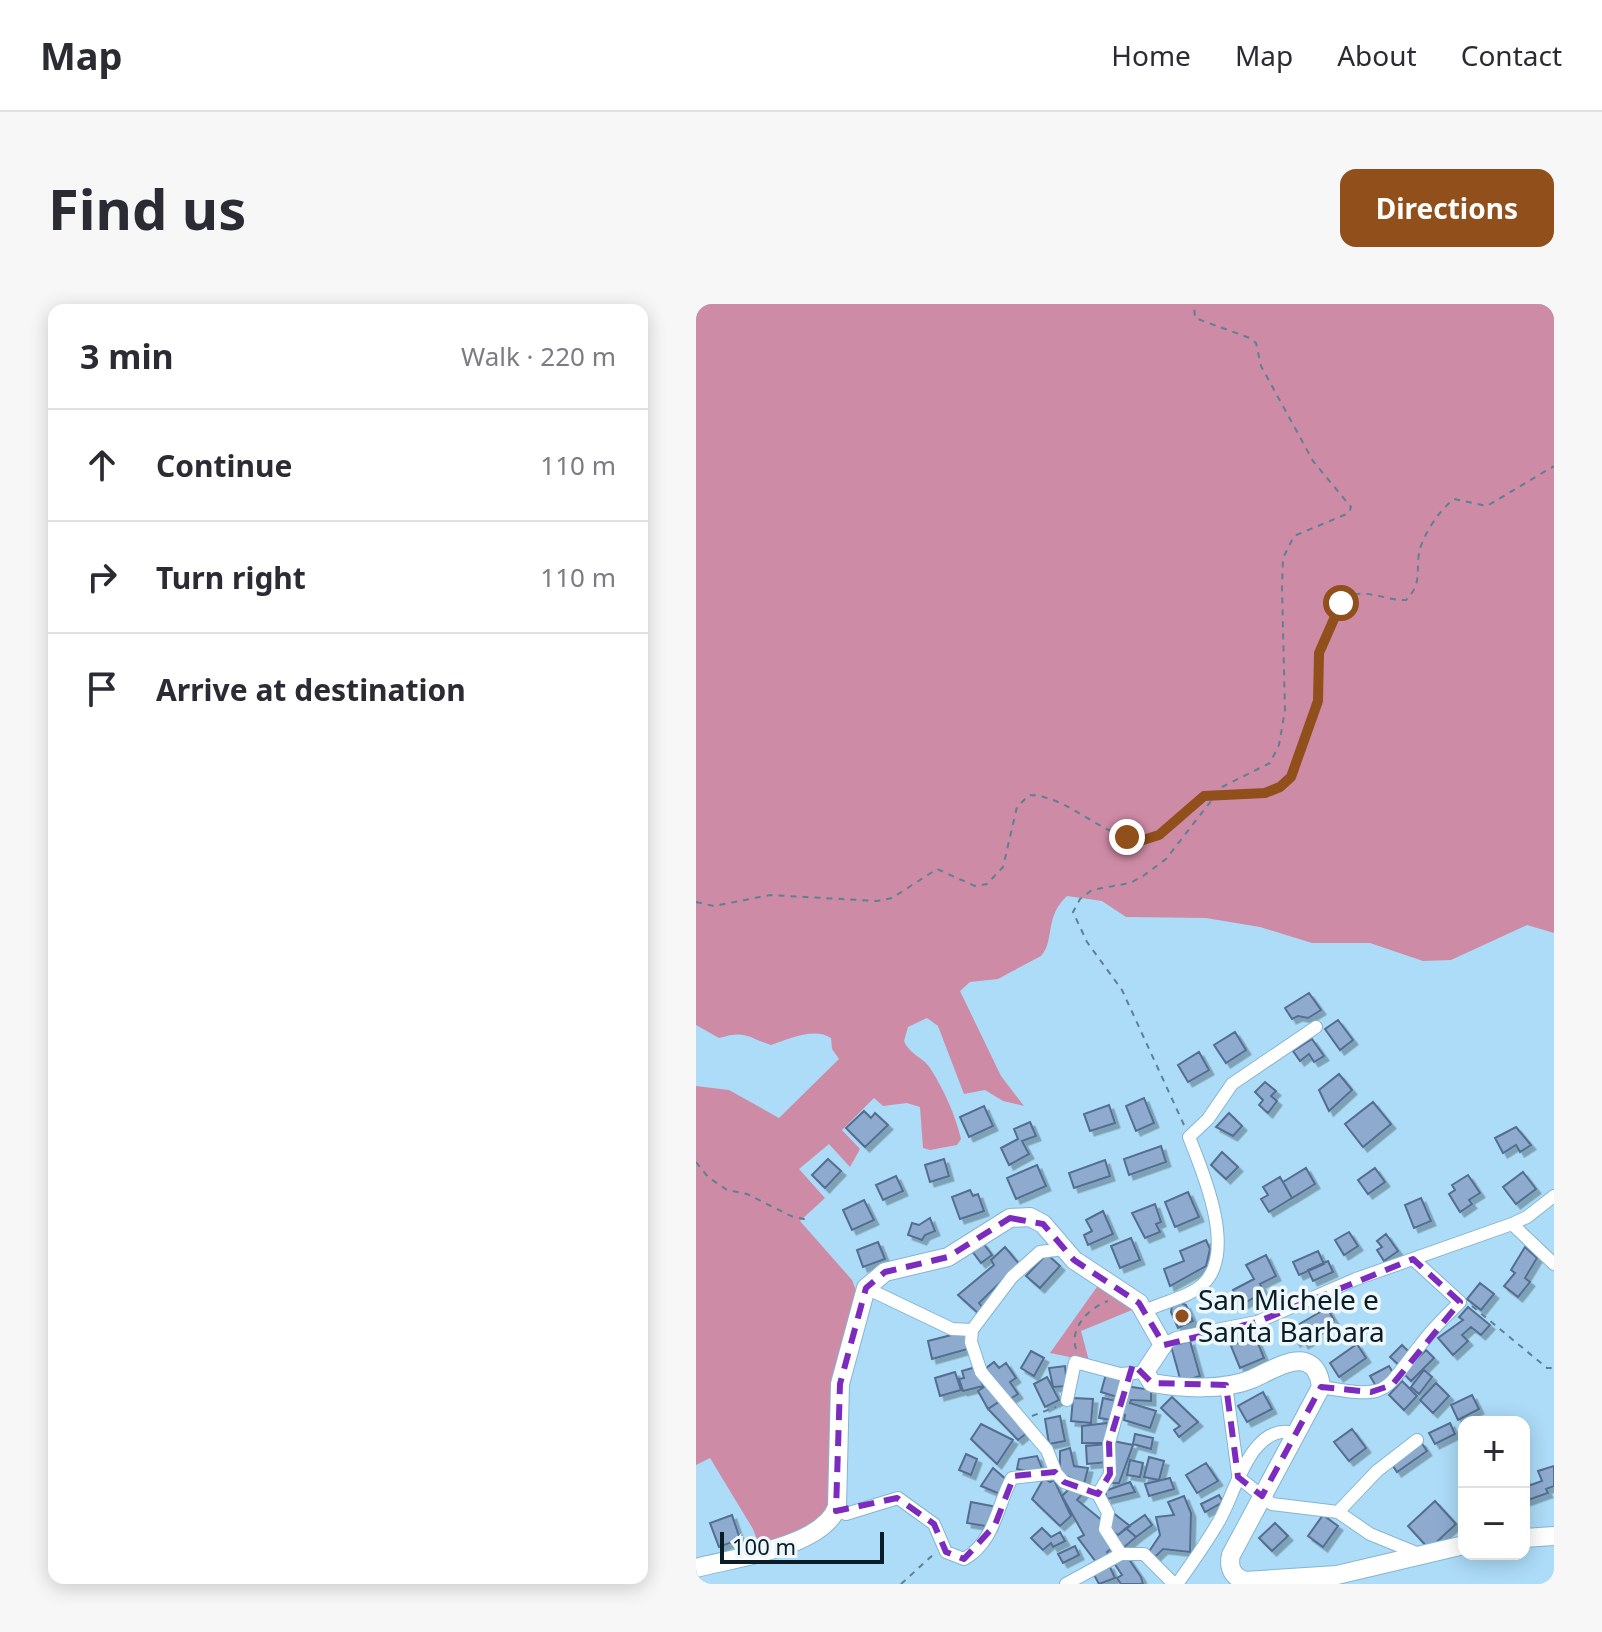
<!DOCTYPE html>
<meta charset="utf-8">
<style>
body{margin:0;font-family:"Noto Sans",sans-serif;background:#f7f7f7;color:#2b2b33}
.controls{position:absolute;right:24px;bottom:24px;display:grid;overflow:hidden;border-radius:16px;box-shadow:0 4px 20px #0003}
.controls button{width:72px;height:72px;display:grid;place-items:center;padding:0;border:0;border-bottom:2px solid #e1e1e2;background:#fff;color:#2b2b33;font:40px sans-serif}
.scale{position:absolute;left:24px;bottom:20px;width:164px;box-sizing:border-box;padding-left:8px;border:4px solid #0a1c26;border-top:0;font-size:22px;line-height:28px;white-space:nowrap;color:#0a1c26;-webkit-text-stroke:6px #edf7fc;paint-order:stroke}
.stop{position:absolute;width:24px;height:24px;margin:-18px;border:6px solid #904f1b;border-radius:50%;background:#fff}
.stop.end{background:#904f1b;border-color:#fff;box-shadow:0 2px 8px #0008}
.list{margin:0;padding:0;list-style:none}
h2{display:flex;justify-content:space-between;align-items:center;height:104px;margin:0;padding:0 32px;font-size:34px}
h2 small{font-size:26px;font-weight:400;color:#7c7c81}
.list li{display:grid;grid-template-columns:52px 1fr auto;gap:24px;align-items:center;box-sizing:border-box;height:112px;padding:0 32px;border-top:2px solid #e1e1e2}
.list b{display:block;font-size:30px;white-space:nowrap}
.list em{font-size:26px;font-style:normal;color:#7c7c81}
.icon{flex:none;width:44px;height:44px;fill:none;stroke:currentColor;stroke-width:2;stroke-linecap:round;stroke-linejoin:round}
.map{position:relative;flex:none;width:858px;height:1280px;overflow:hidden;border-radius:16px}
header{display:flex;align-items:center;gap:48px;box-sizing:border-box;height:112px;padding:0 40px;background:#fff;border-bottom:2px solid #e1e1e2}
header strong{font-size:38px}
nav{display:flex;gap:44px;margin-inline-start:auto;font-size:28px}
.intro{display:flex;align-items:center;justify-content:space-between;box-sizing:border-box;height:192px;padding:0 48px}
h1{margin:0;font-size:56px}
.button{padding:20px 36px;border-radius:16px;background:#904f1b;color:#fff;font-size:28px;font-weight:700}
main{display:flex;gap:48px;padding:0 48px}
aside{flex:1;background:#fff;border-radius:16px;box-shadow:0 4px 20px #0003}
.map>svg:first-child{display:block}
</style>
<header>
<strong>Map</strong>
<nav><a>Home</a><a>Map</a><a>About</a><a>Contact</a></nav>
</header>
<div class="intro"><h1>Find us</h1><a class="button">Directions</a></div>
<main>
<aside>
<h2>3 min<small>Walk · 220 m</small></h2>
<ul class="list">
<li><svg class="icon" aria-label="ahead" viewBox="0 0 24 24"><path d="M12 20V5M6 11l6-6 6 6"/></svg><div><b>Continue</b></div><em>110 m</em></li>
<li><svg class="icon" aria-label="right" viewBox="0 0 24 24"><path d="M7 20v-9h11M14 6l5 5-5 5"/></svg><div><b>Turn right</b></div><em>110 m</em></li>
<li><svg class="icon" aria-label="arrive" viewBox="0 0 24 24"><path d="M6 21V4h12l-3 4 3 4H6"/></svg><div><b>Arrive at destination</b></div></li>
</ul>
</aside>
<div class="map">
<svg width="858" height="1280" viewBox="0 0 858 1280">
<defs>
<filter id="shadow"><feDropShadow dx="4.5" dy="4.5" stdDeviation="0" flood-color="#0004"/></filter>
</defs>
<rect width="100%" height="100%" fill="#addcf8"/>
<path fill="#ce8ba5" d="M0,0H858V629L831,621L755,656L727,657L674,639H616L564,623L510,614L430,613L406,597L371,592C348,613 359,637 345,652L302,675L274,678L264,687L305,772L328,802L307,797L289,786L268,790L242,722L231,714L212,723L208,737C214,751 227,753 234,764C248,786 259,810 265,835L261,841L234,846L227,844L224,803L211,799L187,802L178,794L146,826L164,845L154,863L133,840L103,865L129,894L104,917L156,976L161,989L132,1213L65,1246L57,1225L14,1154L0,1161V782L33,786L83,814L143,755L136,745L135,734C119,723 92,735 75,741C50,733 51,726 23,734L0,721Z
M403,980L431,997L436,1006L385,1027L393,1057L354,1049Z"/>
<path fill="#8eaacf" stroke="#536e90" stroke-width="2" filter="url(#shadow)" d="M613,689L625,706L612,714L602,712L596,715L589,704Z
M642,716L657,736L644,746L629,725Z
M539,728L550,746L530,759L518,741Z
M616,735L628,752L618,758L613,750L604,757L597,747Z
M503,748L513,766L492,778L482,761Z
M643,770L656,786L633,807L623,786Z
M569,778L580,787L575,792L581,797L572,809L563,801L567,796L559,788Z
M448,794L458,819L440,827L430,802Z
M677,798L695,820L667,843L649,820Z
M413,801L419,819L394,827L388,810Z
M288,802L297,822L273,833L264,813Z
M168,807L175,814L179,809L192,821L169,843L150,824Z
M533,809L546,822L537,832L520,823Z
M334,818L340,832L326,837L333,850L313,861L305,844L322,835L318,825Z
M820,823L835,841L824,848L820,841L807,849L799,834Z
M465,842L470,858L433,871L428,855Z
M526,848L542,863L530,875L515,861Z
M132,855L145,867L129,884L116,871Z
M248,855L253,872L234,878L229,861Z
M409,856L414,872L378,884L373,869Z
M341,861L350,882L320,895L311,874Z
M610,864L619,880L596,894L587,878Z
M679,864L689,878L672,890L662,876Z
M827,868L840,885L820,900L807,883Z
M772,871L784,889L773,896L776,900L764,908L753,890L759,886L756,881Z
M200,872L207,887L187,896L180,881Z
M584,873L596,894L573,908L565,895L572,891L567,883Z
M274,886L277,892L282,890L288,907L264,915L256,893Z
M492,888L503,913L479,923L469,898Z
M725,894L735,917L718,924L709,901Z
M168,896L178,916L156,926L147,906Z
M459,900L465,918L460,920L464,928L449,934L436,909Z
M407,907L417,930L392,941L388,931L396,927L390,916Z
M234,914L239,927L229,931L226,936L212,931L216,919L223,921Z
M653,928L662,942L648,951L639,936Z
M690,930L702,947L688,957L681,946L686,943L681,937Z
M435,934L444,956L424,964L415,942Z
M510,936L514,945L510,962L474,982L468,965L488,957L484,947Z
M182,938L189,955L167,963L161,946Z
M287,939L296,951L285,959L276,947Z
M309,943L323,960L283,999L287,1004L283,1010L262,991L298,961L295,956Z
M829,943L841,954L829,974L834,978L822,993L808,982L819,969L815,966Z
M622,947L628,960L603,971L597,958Z
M351,950L364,962L344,984L330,972Z
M570,951L580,972L564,980L568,988L545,1001L537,986L558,975L550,961Z
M632,957L637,968L617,977L612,966Z
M784,979L798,990L785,1006L771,995Z
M483,998L490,1001L497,1017L482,1024L475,1008L476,1001Z
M772,1003L794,1021L785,1031L775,1023L766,1031L772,1037L757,1051L742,1034L767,1016L763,1013Z
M631,1004L638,1016L617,1028L620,1033L608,1040L605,1035L600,1038L593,1026Z
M271,1027L275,1044L236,1055L232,1037Z
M559,1032L568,1054L544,1064L535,1042Z
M494,1037L504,1072L485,1078L475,1042Z
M661,1040L670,1054L643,1073L634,1059Z
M706,1041L715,1050L704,1062L694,1053Z
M730,1046L738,1054L715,1077L707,1069Z
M335,1047L348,1054L338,1072L325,1064Z
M298,1058L303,1064L310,1059L320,1074L314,1078L322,1090L314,1095L289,1065Z
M369,1062L371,1082L357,1083L353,1064Z
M693,1062L700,1074L681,1084L674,1072Z
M280,1063L287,1082L267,1087L263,1075L268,1074L266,1067Z
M728,1066L736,1073L723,1090L715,1083Z
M259,1068L265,1086L244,1092L239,1074Z
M410,1070L426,1074L421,1093L405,1088Z
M351,1073L363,1096L349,1103L338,1080Z
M706,1077L721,1092L708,1106L693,1091Z
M740,1079L753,1092L737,1109L724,1096Z
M291,1081L304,1097L292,1105L282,1087Z
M430,1082L455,1086V1097L435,1096L434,1099L460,1107L454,1124L428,1116L429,1111L423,1109Z
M567,1088L576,1105L551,1118L542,1102Z
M776,1091L783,1105L762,1116L755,1101Z
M476,1093L502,1118L483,1133L478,1126L484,1122L465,1104Z
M377,1094L397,1095L395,1119L375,1117Z
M407,1094L420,1097L416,1116L403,1114Z
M304,1097L332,1128L322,1136L292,1105Z
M364,1112L369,1137L353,1140L349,1115Z
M412,1119L409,1139H386V1122Z
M754,1119L759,1130L739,1140L733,1129Z
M285,1120L317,1136L301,1160L275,1135Z
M656,1125L670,1144L653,1157L638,1138Z
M439,1130L457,1134L455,1145L437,1140Z
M417,1137L437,1141L423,1179H413Z
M725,1138L731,1147L701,1168L695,1159Z
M411,1140L412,1158L391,1160L390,1142Z
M374,1144L378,1162L392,1164L388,1180L368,1171L364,1165V1147Z
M270,1150L281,1155L275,1171L263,1166Z
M341,1152L347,1167L343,1170L321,1165L323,1155Z
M453,1153L468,1157L463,1176L448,1173Z
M434,1156L447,1159L444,1173L431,1171Z
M510,1159L522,1177L501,1189L490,1171Z
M858,1162V1182L850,1185L852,1189L829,1197L828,1171L832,1182L846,1177L842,1167Z
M297,1164L312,1177L304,1190L285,1182Z
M348,1174L354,1178L358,1176L375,1212L364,1222L336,1195Z
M474,1174L478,1185L453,1192L449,1180Z
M434,1178L439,1188L411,1195L409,1187Z
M374,1184L388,1188L381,1196L408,1218L403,1223L415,1245L411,1248L414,1255L403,1262L382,1234L388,1231L366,1192Z
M523,1191L527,1198L509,1208L505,1200Z
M488,1192L495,1209L494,1248L467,1245L458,1254L452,1249L464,1231L460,1213L478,1211L472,1198Z
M739,1197L760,1220L733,1245L712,1222Z
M275,1198L301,1203L296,1223L271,1219Z
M416,1208L434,1222L422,1231L411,1223Z
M36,1211L44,1235L23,1243L14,1219Z
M449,1211L456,1221L440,1233L430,1224Z
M627,1211L642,1222L627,1243L612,1232Z
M579,1219L592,1232L576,1247L563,1234Z
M346,1224L355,1233L364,1228L369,1237L357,1243L355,1239L347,1246L335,1234Z
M430,1224L440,1233L426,1245L413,1225L422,1231Z
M379,1242L383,1251L367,1259L362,1250Z
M430,1251L445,1273L447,1280H425L421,1274L426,1271L418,1259Z
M413,1261L419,1274L403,1280L397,1269Z"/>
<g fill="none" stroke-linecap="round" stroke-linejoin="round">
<defs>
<path id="street" d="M816,920L858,960
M170,984L256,1025L276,1026
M449,1007C467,998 491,994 506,981C542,950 507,868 493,833L512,815L536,780L620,723
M467,1041L480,1034L561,1018L660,975L816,920L831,913L858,892
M530,1081L542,1170
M625,1083C695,1095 686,1089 726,1039C737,1024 751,1011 764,998L717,955
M371,1096L379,1058L424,1070L439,1069
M360,1169L351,1146L285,1068L275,1038L276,1026L316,973L344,948L367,945
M542,1173L576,1200L642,1208L674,1230L723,1250
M402,1190L414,1170L413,1139L432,1070
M140,1207L150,1210L202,1194L238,1220L250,1248L268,1255C299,1238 301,1201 316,1174L360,1169L368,1178L402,1190L412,1209L409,1225L425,1250H448L478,1280
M642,1208L681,1167L721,1136
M370,1280L425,1250
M481,1280C494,1262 512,1236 523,1217C539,1191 554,1117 599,1129"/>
<path id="secondary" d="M828,1234L858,1232
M0,1264C37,1254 127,1243 141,1203L144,1080L170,984L189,968L252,953L314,914L334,913L347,920L378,956L443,999L467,1041L449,1068L456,1079C485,1084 527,1087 556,1075C570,1069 593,1054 609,1058C621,1062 624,1073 625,1083L535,1251C532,1264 537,1273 549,1277L641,1271L768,1241"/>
</defs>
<use href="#street" stroke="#87b5d0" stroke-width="14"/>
<use href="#secondary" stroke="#87b5d0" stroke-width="20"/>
<path stroke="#5f8093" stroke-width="2" stroke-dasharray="6 6" stroke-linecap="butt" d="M0,598L18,602L74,591L181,597L196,594L241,565L279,582L291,580L307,563L321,503L333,491C374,492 404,533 445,535C476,537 485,498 507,492C532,485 561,498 585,483C599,474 618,419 621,401C624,389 620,377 621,365C622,346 637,297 657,291C673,286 693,297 710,296C726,280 720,269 723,249C726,232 744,205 758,195L791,202L858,162
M488,821L426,686L391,638L377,608L384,595L396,586L434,579L447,572L470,555L526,483L574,459L583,441L589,406L586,284L587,254L598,232L653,209L655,203L617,157L565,62L560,39L554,34L499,14L498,0
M0,858L12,873L31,886L51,890L97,913L113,916
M776,1002L851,1064H858
M380,1045C373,1024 393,1004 412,997
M336,1112L360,1103
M205,1280L239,1249"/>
<use href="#street" stroke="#fff" stroke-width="12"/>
<use href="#secondary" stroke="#fff" stroke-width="18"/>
</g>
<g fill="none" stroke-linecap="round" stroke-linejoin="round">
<path stroke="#904f1b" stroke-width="10" d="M431,533L447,536L463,531L508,492L569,489L584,483L595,473L622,397L623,349L645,299"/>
</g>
<path fill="none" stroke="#7b2cbf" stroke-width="6" stroke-dasharray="16 10" stroke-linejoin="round" d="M314,914L347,920L378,956L443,999L468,1041L561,1018L717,955L764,998L696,1081L675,1088L625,1083L566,1192L542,1173L530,1081L456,1079L437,1060L413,1139L414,1170L402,1190L368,1178L359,1168L318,1172L299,1221L268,1255L250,1248L238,1220L201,1194L140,1207L144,1080L170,984L189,968L252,953Z"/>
<circle fill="#904f1b" stroke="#edf7fc" stroke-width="3" cx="486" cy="1012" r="8"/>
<g text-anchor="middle" stroke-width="7" stroke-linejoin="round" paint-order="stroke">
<g font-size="28" fill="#0a1c26" stroke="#edf7fc" text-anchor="start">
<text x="502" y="1006">San Michele e<tspan x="502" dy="32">Santa Barbara</tspan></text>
</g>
</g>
</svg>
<div class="controls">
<button>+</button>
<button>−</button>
</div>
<div class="scale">100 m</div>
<div class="stop" style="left:645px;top:299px"></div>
<div class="stop end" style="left:431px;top:533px"></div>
</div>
</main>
